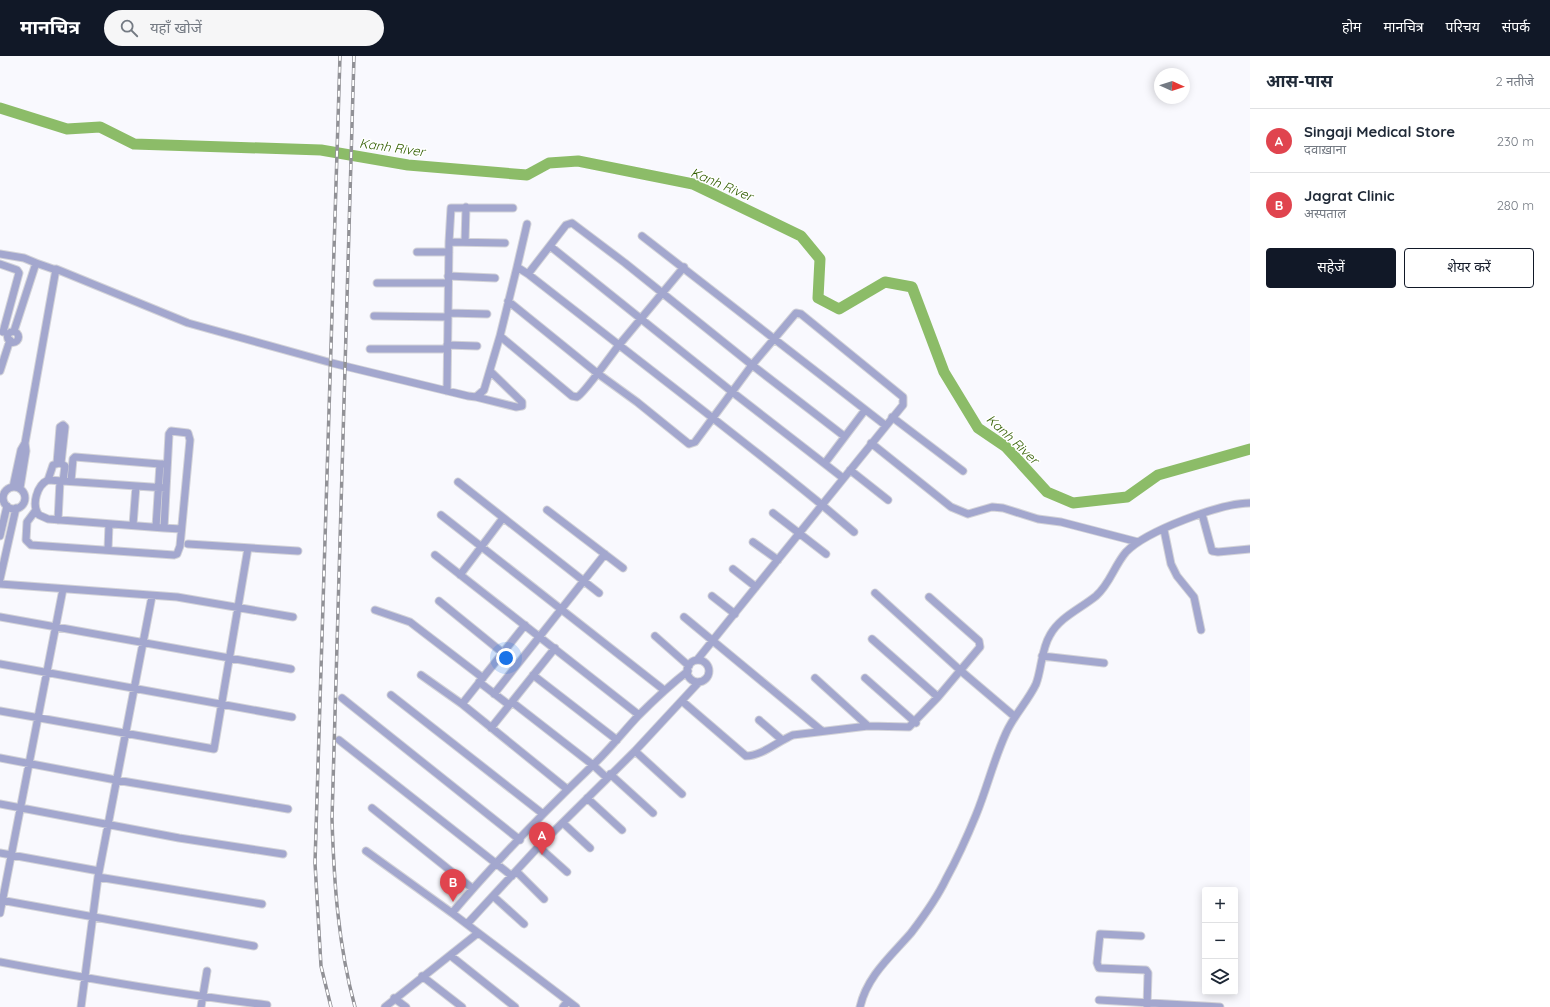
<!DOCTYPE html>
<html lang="hi">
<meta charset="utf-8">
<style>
body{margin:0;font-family:Quicksand,"Noto Sans Devanagari",sans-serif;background:#f6f6f7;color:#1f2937}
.controls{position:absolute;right:12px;bottom:12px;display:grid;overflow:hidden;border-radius:4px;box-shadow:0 2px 10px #0003}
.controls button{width:36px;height:36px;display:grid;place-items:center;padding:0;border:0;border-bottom:1px solid #e0e1e3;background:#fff;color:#1f2937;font:20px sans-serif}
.compass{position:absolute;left:1154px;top:12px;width:36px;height:36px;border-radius:50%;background:#fff;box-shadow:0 2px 10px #0003;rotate:93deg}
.you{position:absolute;left:506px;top:602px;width:14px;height:14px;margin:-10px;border:3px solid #fff;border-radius:50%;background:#1a73e8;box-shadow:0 0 0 6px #1a73e833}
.badge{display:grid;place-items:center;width:26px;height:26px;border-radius:50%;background:#111827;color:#fff;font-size:13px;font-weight:700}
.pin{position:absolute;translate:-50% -33px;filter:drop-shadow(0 1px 2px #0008)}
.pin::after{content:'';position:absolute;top:21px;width:14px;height:12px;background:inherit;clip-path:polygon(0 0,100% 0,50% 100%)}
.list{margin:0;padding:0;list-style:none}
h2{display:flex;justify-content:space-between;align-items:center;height:52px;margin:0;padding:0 16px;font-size:17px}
h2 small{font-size:13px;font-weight:400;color:#747a83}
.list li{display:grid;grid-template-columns:26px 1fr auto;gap:12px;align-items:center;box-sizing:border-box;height:64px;padding:0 16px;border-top:1px solid #e0e1e3}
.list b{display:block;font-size:15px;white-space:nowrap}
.list p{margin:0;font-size:13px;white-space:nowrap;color:#747a83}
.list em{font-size:13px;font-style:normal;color:#747a83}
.actions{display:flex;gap:8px;padding:12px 16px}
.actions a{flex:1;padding:9px 0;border:1px solid #111827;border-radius:4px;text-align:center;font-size:14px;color:#111827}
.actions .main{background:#111827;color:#fff}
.icon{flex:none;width:22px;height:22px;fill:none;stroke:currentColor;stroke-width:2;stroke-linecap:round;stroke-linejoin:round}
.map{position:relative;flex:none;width:1250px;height:951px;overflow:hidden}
header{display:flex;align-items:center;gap:24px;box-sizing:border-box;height:56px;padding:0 20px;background:#111827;color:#fff}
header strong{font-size:19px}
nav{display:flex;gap:22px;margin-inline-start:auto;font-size:14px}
.search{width:280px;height:36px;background:#f6f6f7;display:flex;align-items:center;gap:10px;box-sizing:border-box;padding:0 14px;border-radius:22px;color:#747a83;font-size:15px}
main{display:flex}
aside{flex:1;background:#fff}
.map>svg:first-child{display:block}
</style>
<header>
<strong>मानचित्र</strong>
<div class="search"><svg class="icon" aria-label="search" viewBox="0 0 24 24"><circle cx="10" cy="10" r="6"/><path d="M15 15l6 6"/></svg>यहाँ खोजें</div>
<nav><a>होम</a><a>मानचित्र</a><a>परिचय</a><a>संपर्क</a></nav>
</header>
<main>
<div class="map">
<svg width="1250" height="951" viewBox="0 0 1250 951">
<rect width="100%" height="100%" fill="#f9f9fe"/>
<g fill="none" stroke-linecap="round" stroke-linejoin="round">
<path stroke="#8cbc68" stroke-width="11" d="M0,52L67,73L100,71L134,88L321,94L408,109L527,119L549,107L578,105L693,128L801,180L820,203L818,242L839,253L885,226L912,231L944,316L978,372L1006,391L1047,436L1073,447L1127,441L1158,419L1250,393"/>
<defs>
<path id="street" d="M642,180L885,369
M449,186L505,187
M465,186L466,151
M550,190L731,335L843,422
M417,196H449
M0,198L24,202L36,207
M0,208L17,214L19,217L3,276
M517,211L527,168
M528,218L619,289L684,211
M448,220L495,222
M377,227H448
M508,245L597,317L637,346L689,388L695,386L752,309L625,207L572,167L566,169L528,218L517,211L500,280L572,340L577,341C583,339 612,298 619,289C687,342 755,394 822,449L697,604
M448,257L487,258
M374,260L448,261
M14,275L36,207L56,214
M7.5 281a5.5 5.5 0 1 1 11 0a5.5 5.5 0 1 1-11 0Z
M447,289L477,290
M370,293H447
M0,315L10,284
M447,335L449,186L451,152H513
M476,341L516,351L522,350V346L490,315
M892,361L963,415
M844,380L752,309L796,257L801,258L903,341V349L822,449L854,476
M871,387L951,451L968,458L992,451L1003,452L1038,463L1061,466L1138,486
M57,407L60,371L63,369L65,371L61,407
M825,407L865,354
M850,414L888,444
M48,424L53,409L60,407L65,410L63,425
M71,425L73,403L75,401L160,408
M458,426L599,537
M13,431L21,394L25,387
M3 442a11 11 0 1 1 22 0a11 11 0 1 1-22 0Z
M20,432L26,395L25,387L56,213L188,267L332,307L468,340L476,341L484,334L500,280
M36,454L27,466L26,484L31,489L174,499L177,498L180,490L190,384L188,377L171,375L169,378L164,472L48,463L39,459C31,449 37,429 48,424L166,432
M547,454L623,512
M773,457L826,498
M1202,458L1212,495L1218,496L1250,493
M441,459L664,634
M58,464L60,425
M133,469L136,430
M156,471L160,408H163
M164,472L181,473
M1164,474L1171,508L1177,520L1194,541L1201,574
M0,480L7,450
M753,486L778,504
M188,488L298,495
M108,494L109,468
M435,499L639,659
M733,513L756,531
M460,519L503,462
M0,523L16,452
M0,528L177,541L293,561
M875,537L961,615L1014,660
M712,540L735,558
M439,545L503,597
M375,554L410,566L483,622
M0,561L291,613
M684,561L822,675
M655,580L689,610
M872,583L938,641
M1042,600L1104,607
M687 615a11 11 0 1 1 22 0a11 11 0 1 1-22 0Z
M0,608L292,661
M421,619L462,648L567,733
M533,619L617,684
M815,622L868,670
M865,622L916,667
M479,626L509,649
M494,638L605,498
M391,639L543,758
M342,642L520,784
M682,645L746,700C762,700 778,685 793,679L868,670L909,671L938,641L980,591L979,585L929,541
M512,646L593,709L607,722
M462,648L525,569
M0,655L214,693L248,492
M759,664L781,683
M491,672L555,592
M339,684L512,820
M635,695L682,738
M0,702L116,724L288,753
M610,718L653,757
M587,742L622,774
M0,748L179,782L283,798
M372,752L472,832
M563,767L590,792
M539,791L567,816
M366,795L452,857
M0,797L99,815
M516,815L544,843
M98,821L262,848
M493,840L524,868
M0,844L254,890
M0,857L63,533
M467,868L540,789L635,695L699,626
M1141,880L1100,878L1097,907L1099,912L1146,914L1148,917L1147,951
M451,900L515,951
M0,906C89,923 177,938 267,949
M422,920L462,951
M394,942L406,951
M1099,944L1220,951
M81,951L98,821L152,540
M201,951L207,915
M385,951L478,877
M563,951L568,945
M576,951L452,857C496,805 544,756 593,709C609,694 623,676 638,660C654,644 670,629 688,615
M860,951C867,920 891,900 911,877C924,860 937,842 946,823C957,803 967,781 976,759C987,732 994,703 1006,677C1014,659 1028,645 1036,628C1042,612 1041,594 1050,579C1060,561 1080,553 1096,540C1110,528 1114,510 1126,496C1146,475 1221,447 1250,447"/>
</defs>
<use href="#street" stroke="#d3d3d8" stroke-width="9"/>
<use href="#street" stroke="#a3a7ce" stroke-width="7"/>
<defs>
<path id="rail" d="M354,0L332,763C334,826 338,889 355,951
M331,951L321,910L315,807L340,0"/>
</defs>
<use href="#rail" stroke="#919196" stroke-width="3.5"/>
<use href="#rail" stroke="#fff" stroke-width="2" stroke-dasharray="6" stroke-linecap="butt"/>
</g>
<g text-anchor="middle" stroke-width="3" stroke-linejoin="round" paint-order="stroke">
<g font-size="13" font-style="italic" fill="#325e00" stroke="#fff">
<text transform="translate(392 91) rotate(8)" y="5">Kanh River</text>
<text transform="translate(722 128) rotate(23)" y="5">Kanh River</text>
<text transform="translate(1013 383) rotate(43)" y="5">Kanh River</text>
</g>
</g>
</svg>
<div class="controls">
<button>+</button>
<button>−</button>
<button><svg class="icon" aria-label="layers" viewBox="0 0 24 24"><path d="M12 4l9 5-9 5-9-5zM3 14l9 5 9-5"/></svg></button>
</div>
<svg class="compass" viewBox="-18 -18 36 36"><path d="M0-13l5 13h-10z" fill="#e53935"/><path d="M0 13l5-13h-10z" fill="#747a83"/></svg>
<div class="you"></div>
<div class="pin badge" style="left:542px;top:799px;background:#e0444e">A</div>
<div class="pin badge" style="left:453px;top:846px;background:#e0444e">B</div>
</div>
<aside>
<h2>आस-पास<small>2 नतीजे</small></h2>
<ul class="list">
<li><span class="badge" style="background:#e0444e">A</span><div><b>Singaji Medical Store</b><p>दवाख़ाना</p></div><em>230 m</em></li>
<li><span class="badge" style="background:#e0444e">B</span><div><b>Jagrat Clinic</b><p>अस्पताल</p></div><em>280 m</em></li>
</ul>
<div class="actions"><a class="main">सहेजें</a><a>शेयर करें</a></div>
</aside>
</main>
